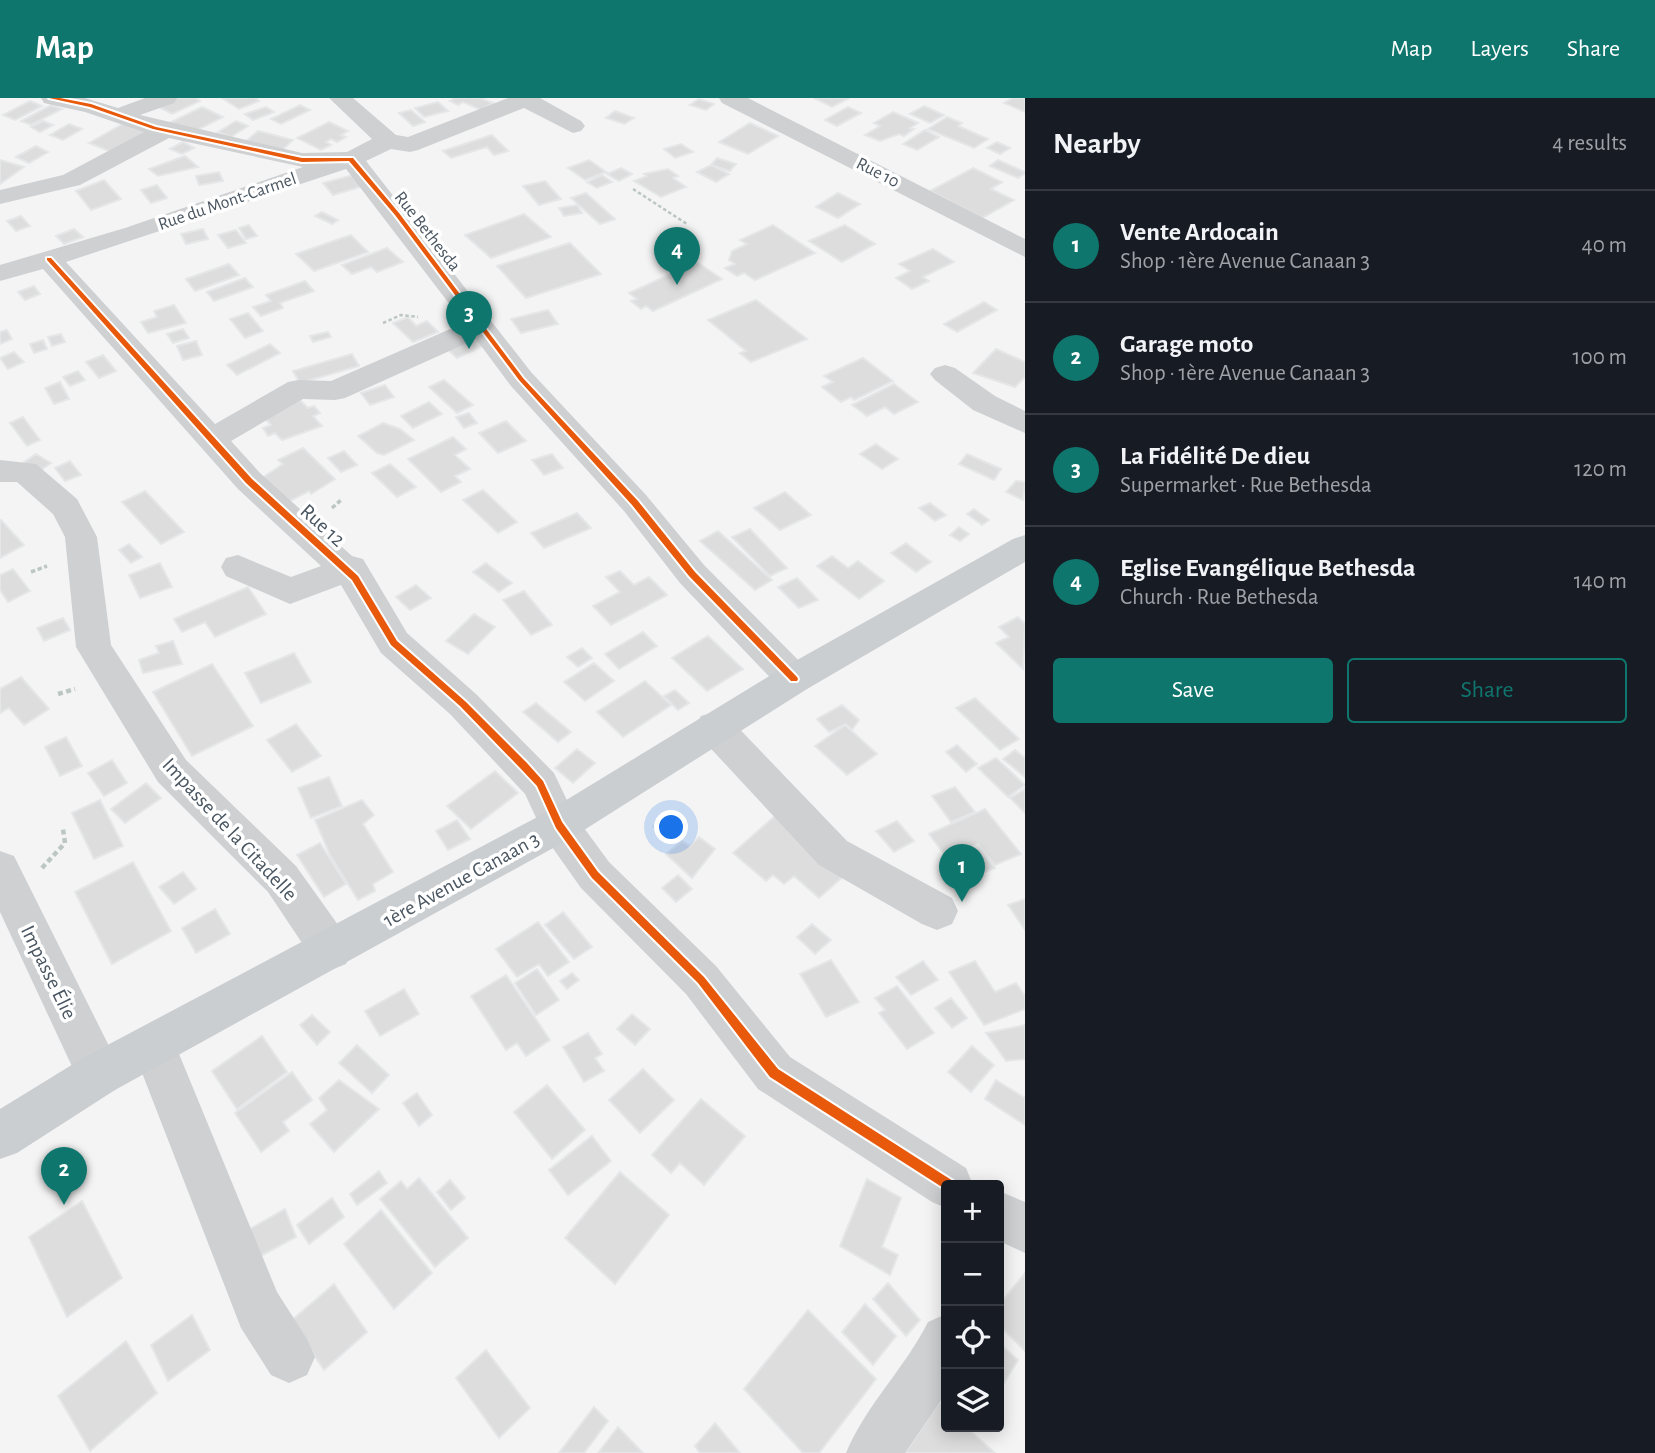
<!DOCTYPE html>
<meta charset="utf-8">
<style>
body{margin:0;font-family:"Alegreya Sans",sans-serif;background:#242831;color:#f1f3f6}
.controls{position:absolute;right:21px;bottom:21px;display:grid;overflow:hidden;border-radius:7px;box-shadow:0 4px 18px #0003}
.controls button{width:63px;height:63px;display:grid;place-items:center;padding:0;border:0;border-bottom:2px solid #363941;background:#171b24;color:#f1f3f6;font:35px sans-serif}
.you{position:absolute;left:672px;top:730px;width:24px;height:24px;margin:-18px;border:5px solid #fff;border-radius:50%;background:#1a73e8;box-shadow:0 0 0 10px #1a73e833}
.badge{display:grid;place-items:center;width:46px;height:46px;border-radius:50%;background:#0f766e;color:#fff;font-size:23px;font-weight:700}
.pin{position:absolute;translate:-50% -58px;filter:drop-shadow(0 2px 4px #0008)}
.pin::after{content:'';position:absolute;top:37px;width:24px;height:21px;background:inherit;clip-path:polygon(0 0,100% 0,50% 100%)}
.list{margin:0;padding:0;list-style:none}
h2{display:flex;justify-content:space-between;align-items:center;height:91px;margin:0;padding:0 28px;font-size:30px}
h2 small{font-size:23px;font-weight:400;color:#9ea1a6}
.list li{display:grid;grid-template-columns:46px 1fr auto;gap:21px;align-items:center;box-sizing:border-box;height:112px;padding:0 28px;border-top:2px solid #363941}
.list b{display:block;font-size:26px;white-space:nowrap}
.list p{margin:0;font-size:23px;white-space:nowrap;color:#9ea1a6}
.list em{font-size:23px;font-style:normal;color:#9ea1a6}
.actions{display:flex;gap:14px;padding:21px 28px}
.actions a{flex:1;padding:16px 0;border:2px solid #0f766e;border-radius:7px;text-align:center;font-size:24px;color:#0f766e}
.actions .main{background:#0f766e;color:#fff}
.icon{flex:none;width:38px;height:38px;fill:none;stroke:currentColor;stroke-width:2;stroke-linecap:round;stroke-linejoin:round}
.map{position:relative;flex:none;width:1025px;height:1355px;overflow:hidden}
header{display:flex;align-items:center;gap:42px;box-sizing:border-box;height:98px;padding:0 35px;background:#0f766e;color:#fff}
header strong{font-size:33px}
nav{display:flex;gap:38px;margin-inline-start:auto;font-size:24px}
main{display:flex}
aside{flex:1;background:#171b24}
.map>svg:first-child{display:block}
</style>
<header>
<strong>Map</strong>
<nav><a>Map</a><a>Layers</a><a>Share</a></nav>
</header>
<main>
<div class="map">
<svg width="1025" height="1355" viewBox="0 0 1025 1355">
<rect width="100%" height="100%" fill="#f4f4f4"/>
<path fill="#ddddde" stroke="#e5e6e7" stroke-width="2" d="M174,0H195L200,3L172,16L157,8Z
M222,0H255L259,3L239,11Z
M455,0H480L493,5L481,12L463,4L458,7L450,3Z
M814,0H849L832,9Z
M1013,0H1025V14L1004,5Z
M699,1L714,6L706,12L690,7Z
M30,3L42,8L15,22L3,17Z
M438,4L448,13L424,19L415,10Z
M51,7L62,11L31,27L21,23Z
M300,7L310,12L281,26L271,21Z
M924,8L944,17L930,25L910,16Z
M202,9L223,19L189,36L169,25Z
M266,9L274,14L253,22L245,16Z
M848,9L861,15L837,28L825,22Z
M411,12L425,24L413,28L399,15Z
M615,13L634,20L624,26L606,20Z
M893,14L918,25L910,30L914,31L904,38L899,36L880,43L865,37L880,28L874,25Z
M947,19L962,25L958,28L988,41L974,50L928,31Z
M43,23L53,27L40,34L31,29Z
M236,23L248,28L231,39L218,34Z
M126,24L148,33L111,54L89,45Z
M329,24L348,33L341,37L346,39L337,44L331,41L326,44L331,47L321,52L297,40Z
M750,25L778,38L748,56L719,44Z
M69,26L82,31L63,42L50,37Z
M925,32L939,39L917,52L903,46Z
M258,33L293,42L281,53L245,44Z
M492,37L508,53L494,57L487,49L451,60L443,53Z
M183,44L194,50L182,56L170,51Z
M997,44L1010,50L1000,56L987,50Z
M681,46L693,54L675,60L664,51Z
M36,48L48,54L29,65L16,59Z
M185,58L198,69L158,78L149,71Z
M717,60L736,66L730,73L711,67Z
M0,62L24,69L0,86Z
M589,62L606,74L585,82L568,70Z
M998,62L1025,74V75L1018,80L990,68Z
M711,67L729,76L716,84L697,74Z
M621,70L632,76L619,83L607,76Z
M973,70L1002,84L991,91L1014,102L982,120L930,93Z
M668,71L678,78L673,80L686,89L661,99L634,83L647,78L644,76Z
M219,74L223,83L199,87L196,78Z
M353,77L363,88L333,97L323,85Z
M602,77L612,84L597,90L587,84Z
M104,82L121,101L91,112L76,93Z
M545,83L561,101L539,107L523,88Z
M157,87L167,100L151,105L141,92Z
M586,95L615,121L600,126L571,100Z
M838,95L860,106L838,120L816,109Z
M577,107L582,115L564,118L559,110Z
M322,114L338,122L332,126L315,118Z
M524,116L551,139L491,160L465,137Z
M21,118L30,128L16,133L7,123Z
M249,127L257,138L246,141L239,130Z
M773,127L815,155L755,182L744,175L737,178L725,170L735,166L729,162L732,153L747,146L740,142Z
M845,127L875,146L842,164L809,143Z
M74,131L83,139L64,146L56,138Z
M203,131L208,141L186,146L181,136Z
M236,132L246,145L228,150L218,137Z
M351,137L368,154L314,173L296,156Z
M570,145L601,176L526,200L497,168Z
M387,150L403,164L377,174L371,169L352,176L342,167Z
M933,151L954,164L923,179L929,183L912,191L896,180L910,173L899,166Z
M697,164L722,181L653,213L646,208L641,211L631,203L637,201L629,195Z
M229,166L239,177L195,193L186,181Z
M245,180L253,189L214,203L207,194Z
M305,183L314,193L280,205L283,210L261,218L253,209L271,203L266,197Z
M34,188L40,196L25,202L18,194Z
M756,202L807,241L751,264L740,255L746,253L708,222Z
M984,204L997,212L957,234L944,226Z
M174,207L186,225L148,235L141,224L157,219L154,213Z
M548,212L558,226L521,235L511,221Z
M248,215L263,233L245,240L230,221Z
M408,219L416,228L427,223L438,234L413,244L393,225Z
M183,231L189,240L173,245L167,236Z
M7,232L12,241L0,246V234Z
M328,234L331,239L313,244L310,238Z
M61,236L65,244L52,248L48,239Z
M474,237L485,247L457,260L446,250Z
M43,242L47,251L34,255L30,246Z
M196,243L202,257L183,262L177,248Z
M270,246L280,255L237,277L227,267Z
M996,251L1025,264V279L1015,289L973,275Z
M14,254L24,264L8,271L0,260Z
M352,256L359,268L300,285L293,273Z
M103,257L116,273L99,280L86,264Z
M863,260L893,283L854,302L851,299L841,304L822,289L833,284L824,278Z
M78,273L85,282L70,288L63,279Z
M444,282L473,307L457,315L429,289Z
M60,284L69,301L54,306L45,290Z
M894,286L918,304L894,316L885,309L867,318L852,307Z
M385,287L394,299L370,307L361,295Z
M300,302L308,310L314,308L320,315L313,318L322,328L282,342L275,335L268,338L263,330L271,327L263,318Z
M429,304L442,316L413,330L401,318Z
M469,315L477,325L464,330L456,319Z
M23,319L40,342L27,348L10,325Z
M506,323L526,343L498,355L479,335Z
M383,325L400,331L414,342L384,357L377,355L358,338Z
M453,339L466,351L455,357L470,371L455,378L461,384L441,394L408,361Z
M876,346L898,361L882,371L860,356Z
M303,350L335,381L311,396L309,393L286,405L262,380L283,366L278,362Z
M344,353L357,367L341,374L328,360Z
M36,356L51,365L38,374L23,365Z
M552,356L563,370L544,377L532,362Z
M967,356L1001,371L994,382L959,366Z
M70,363L81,377L65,383L55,370Z
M390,366L416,389L397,399L372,375Z
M1016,383L1025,384L1023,402L1006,394Z
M483,392L517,424L498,435L463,402Z
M145,393L184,434L161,446L122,404Z
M785,394L811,417L780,432L754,410Z
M930,405L946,417L935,423L919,410Z
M974,411L989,422L982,427L967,416Z
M577,415L591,430L544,450L531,435Z
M1,422L24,447L0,460V423Z
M959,429L969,436L960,443L950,437Z
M750,431L787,470L770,478L732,439Z
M718,433L772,482L755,492L700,443Z
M906,445L931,464L916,474L891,455Z
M129,446L142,459L131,465L119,452Z
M832,458L848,470L858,463L884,483L859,501L817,468Z
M160,465L172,489L140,500L129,477Z
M486,465L512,485L499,494L473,474Z
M13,471L30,493L8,504L0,492V477Z
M620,473L634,487L649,479L667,497L611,527L593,508L620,494L606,479Z
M797,480L818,502L799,510L778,489Z
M416,487L431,500L410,512L396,499Z
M248,489L266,516L215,539L205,524L182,534L174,521Z
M524,493L552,527L531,537L503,502Z
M474,516L495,529L468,556L446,543Z
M1018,519L1025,526L1023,571L996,545L1009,539L999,529Z
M63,520L70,532L44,543L37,530Z
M643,534L657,548L619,571L605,556Z
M708,538L743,571L707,593L672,560Z
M173,543L182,566L143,575L139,562L159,555L156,548Z
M582,550L592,560L578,569L567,559Z
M294,555L311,584L261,605L245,575Z
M594,565L614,583L585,603L564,584Z
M212,566L253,628L192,658L153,594Z
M21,579L49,611L24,627L9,610L0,615V591Z
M645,583L671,607L623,639L597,614Z
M675,592L689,605L678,612L664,598Z
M975,600L1019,641L1000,652L956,610Z
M536,605L571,634L558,644L523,614Z
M842,607L859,622L852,632L846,626L829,634L817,621Z
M296,626L321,658L292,674L267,642Z
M845,627L877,656L847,677L815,648Z
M66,639L82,668L60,678L45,649Z
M957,647L977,666L966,674L946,654Z
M577,651L595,665L573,685L555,670Z
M1015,652L1025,660V679L1003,661Z
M996,660L1025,687L1008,699L978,670Z
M112,662L127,685L104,698L88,675Z
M495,673L518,695L471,731L447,708Z
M329,679L342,708L311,720L298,690Z
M146,685L161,700L125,725L111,711Z
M955,689L975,714L951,724L932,698Z
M1025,691V715L1010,700Z
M100,702L123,748L94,761L72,715Z
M362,702L374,717L363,726L393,774L373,786L375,793L358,802L330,757L315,722Z
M985,711L1021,756L995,767L978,746L947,760L929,736Z
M777,716L844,778L819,800L794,778L784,786L773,777L766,783L733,755Z
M457,722L470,741L448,752L436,733Z
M664,722L671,732L660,737L653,728Z
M897,723L914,743L894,754L876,733Z
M699,739L715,751L692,780L666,756L682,743L690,748Z
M320,745L346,786L324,799L297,757Z
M978,749L995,770L979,776L963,756Z
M133,764L171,833L112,866L75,794Z
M183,774L196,791L174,806L159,789Z
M678,777L692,791L676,804L662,790Z
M1025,801V832L1008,807Z
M215,811L230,836L196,855L182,830Z
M563,814L592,849L574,861L545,827Z
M538,824L569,864L548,878L539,866L517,879L496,851Z
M812,826L831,842L815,856L797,839Z
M831,862L859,904L826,919L800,876Z
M923,863L938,882L911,897L896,879Z
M975,863L995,894L1016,885L1025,898V911L984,927L949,874Z
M537,871L559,902L536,917L515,885Z
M572,875L579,882L567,891L560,883Z
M506,877L550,942L526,958L517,945L506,952L471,898Z
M897,888L934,935L907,951L879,915L885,912L875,900Z
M404,891L419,916L380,938L365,913Z
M951,900L967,920L952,930L935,910Z
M632,916L650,931L635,947L617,931Z
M312,917L330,934L317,947L300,927Z
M1025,927V961L1006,963L986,935Z
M588,935L602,956L595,960L604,973L584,984L563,949Z
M262,938L287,974L237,1011L212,973Z
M357,947L389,977L372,995L339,965Z
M972,948L994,967L971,994L948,974Z
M643,971L674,1002L640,1035L609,1002Z
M292,974L312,1002L283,1024L289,1033L261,1054L235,1015Z
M339,982L379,1011L334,1054L310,1026L327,1012L319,1000Z
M996,982L1025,1000V1027L985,1001Z
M547,987L585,1032L552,1061L514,1014Z
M417,995L432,1017L419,1028L403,1005Z
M701,1001L745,1038L704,1087L680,1065L671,1075L652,1057Z
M592,1038L611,1063L568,1097L549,1072Z
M63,1053L72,1075L52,1087L43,1064Z
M379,1073L387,1085L357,1107L350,1096Z
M620,1074L669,1117L615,1186L565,1140Z
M419,1080L468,1140L435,1169L380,1101L401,1083L407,1091Z
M867,1081L901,1100L882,1149L898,1157L890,1177L840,1148Z
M450,1082L465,1100L451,1112L437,1094Z
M332,1100L344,1119L309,1146L297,1127Z
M82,1103L122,1180L67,1219L29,1139Z
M285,1111L296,1139L257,1160L248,1132Z
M381,1112L432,1175L394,1211L344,1146Z
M1025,1175V1253L999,1227V1207Z
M888,1185L920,1222L906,1238L873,1201Z
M334,1186L367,1234L324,1272L291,1223Z
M865,1206L896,1238L873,1267L842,1234Z
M808,1212L876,1281L819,1355H803L744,1291Z
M192,1217L210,1252L168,1283L151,1247Z
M126,1243L157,1295L90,1353L58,1298Z
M999,1245L1018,1262L1000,1292H999Z
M486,1252L530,1310L499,1340L456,1280Z
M939,1304L946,1310V1329H966L995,1355H905Z
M594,1309L608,1323L584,1355H559Z
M715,1325L740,1355H700L695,1348Z
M618,1329L643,1355H598Z"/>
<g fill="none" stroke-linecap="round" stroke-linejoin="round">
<path stroke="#bcc7c4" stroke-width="2.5" stroke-dasharray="3.5 2.5" stroke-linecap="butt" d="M633,91L687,126
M383,225L401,217L418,219"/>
<path stroke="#bcc7c4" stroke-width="3.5" stroke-dasharray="4.5 2.5" stroke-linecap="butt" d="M332,410L341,402
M31,474L47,468"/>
<path stroke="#bcc7c4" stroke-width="4.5" stroke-dasharray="5 3.5" stroke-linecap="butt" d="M58,596L75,591
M42,770L65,745L63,731"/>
<path fill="#ced0d2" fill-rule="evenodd" d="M41,0H85L118,10L145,0H177L174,5L140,17L302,55L347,54L372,41L329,0H353L396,37L408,39L508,0H540L581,23L585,28L581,33L573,35L524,10L418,52L410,54L391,51L366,63L531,274L646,397L704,467L807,571L812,581L807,591L794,595L781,591L680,485L624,413L511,288L476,241L345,300L335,302L303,301L231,343L260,375L352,458L363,461L407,535L476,596L554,675L573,715L609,764L716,868L790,959L966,1070L973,1087H946V1110L932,1104L758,991L686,896L581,790L545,739L525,696L450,616L381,555L341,487L290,506L226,478L221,469L226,460L238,457L291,479L321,468L238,391L43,171L0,183V167L125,130L303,69L169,40L80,87L0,106V92L63,77L144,34L85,14L44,5ZM346,71L464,225L331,283L298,282L288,284L215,326L66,164Z
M719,0H748L1025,141V159L722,5Z
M945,267L955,270L995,298L1025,313V335L973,312L935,282L930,276L935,270Z
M0,362L36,366L77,401L97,439L111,547L186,662L296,768L346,838L352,852L346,866L331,872L316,866L268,794L158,684L76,549L65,439L53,416L17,384H0Z
M714,614L727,618L847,743L952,800L958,813L952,826L937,832L922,826L819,767L701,640L695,629L701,618Z
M0,753L14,758L115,960L122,976L115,992L99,998L83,992L0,814Z
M154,927L170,934L277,1194L307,1241L315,1259L307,1277L289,1285L271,1277L241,1230L132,949L138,934Z
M999,1093L1025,1104V1155L999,1143Z
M946,1216V1295L905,1355H846C866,1307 905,1270 928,1224Z"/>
<path fill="#caced1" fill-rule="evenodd" d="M1025,437V464L807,591L573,739L115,992L17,1055L0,1061V1011L83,960L545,715L781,571L1013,441Z"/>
<defs>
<path id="cycleway" d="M49,0H60L91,6L156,29L302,60H353L399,115L523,280L638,403L695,474L797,579L798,581L797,583H791L689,478L632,407L519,282L395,117L349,63L302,64L153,31L90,9Z
M47,160H51L252,381L358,478L397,543L466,604L527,665L543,683L562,724L598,774L704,879L778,971L953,1083L954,1087H946V1091H945L770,979L698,885L592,780L556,730L537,688L521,671L460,608L391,547L352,482L246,385L47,162Z"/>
</defs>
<use href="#cycleway" stroke="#fff" stroke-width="4"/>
<use href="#cycleway" fill="#e8590c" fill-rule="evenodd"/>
</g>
<g text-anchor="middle" stroke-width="7" stroke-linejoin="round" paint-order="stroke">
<g font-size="18" fill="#4a5661" stroke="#fff">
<text transform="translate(878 74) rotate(27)" y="6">Rue 10</text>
<text transform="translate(227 103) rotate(-19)" y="6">Rue du Mont-Carmel</text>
<text transform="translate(428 133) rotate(52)" y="6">Rue Bethesda</text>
</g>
<g font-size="21" fill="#4a5661" stroke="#fff">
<text transform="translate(323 427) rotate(42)" y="7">Rue 12</text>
<text transform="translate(230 731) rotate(47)" y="7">Impasse de la Citadelle</text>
<text transform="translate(461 781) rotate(-29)" y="7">1ère Avenue Canaan 3</text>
<text transform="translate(49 874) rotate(64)" y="7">Impasse Élie</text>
</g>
</g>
</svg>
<div class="controls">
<button>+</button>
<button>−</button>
<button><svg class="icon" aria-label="locate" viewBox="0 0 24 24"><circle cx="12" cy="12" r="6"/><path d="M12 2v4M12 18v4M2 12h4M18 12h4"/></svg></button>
<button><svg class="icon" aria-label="layers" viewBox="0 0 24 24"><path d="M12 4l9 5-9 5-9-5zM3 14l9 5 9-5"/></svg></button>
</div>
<div class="you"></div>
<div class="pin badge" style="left:962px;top:804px">1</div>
<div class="pin badge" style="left:64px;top:1107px">2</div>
<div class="pin badge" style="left:469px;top:251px">3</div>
<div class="pin badge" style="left:677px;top:187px">4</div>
</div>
<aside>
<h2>Nearby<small>4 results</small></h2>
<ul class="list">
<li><span class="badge">1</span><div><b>Vente Ardocain</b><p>Shop · 1ère Avenue Canaan 3</p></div><em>40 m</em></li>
<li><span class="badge">2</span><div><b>Garage moto</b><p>Shop · 1ère Avenue Canaan 3</p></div><em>100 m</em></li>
<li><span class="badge">3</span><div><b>La Fidélité De dieu</b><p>Supermarket · Rue Bethesda</p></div><em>120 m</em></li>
<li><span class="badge">4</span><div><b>Eglise Evangélique Bethesda</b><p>Church · Rue Bethesda</p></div><em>140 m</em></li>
</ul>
<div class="actions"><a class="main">Save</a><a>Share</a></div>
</aside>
</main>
